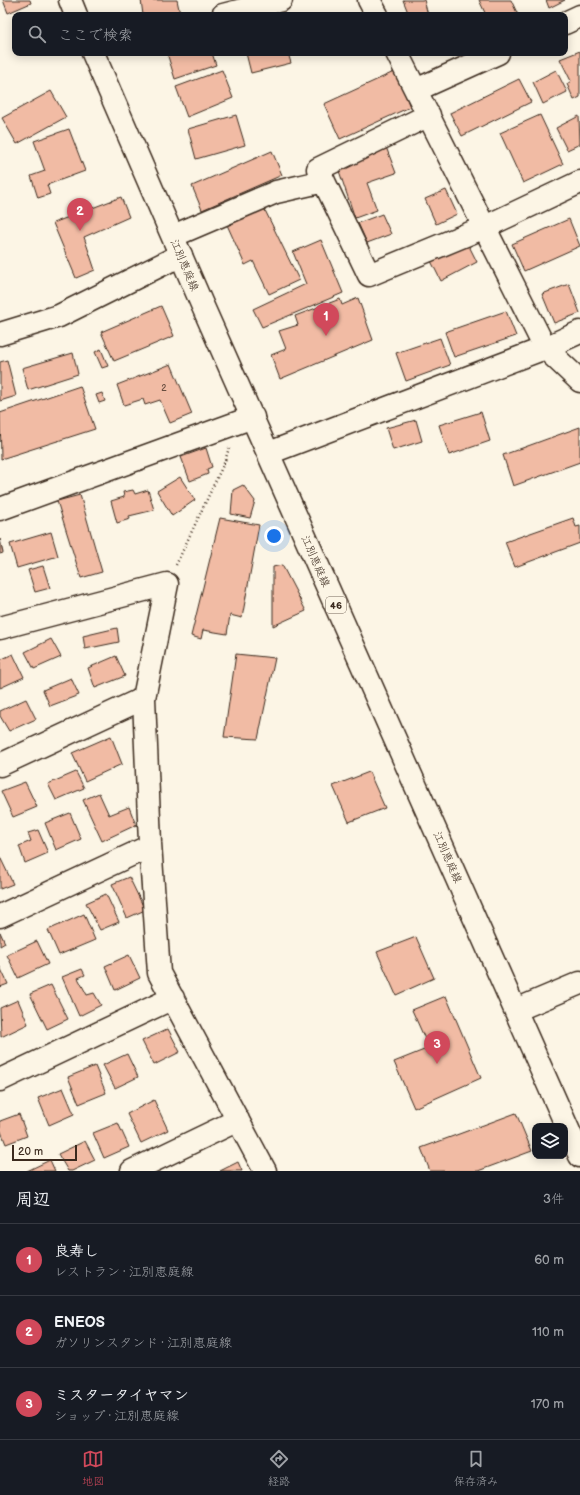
<!DOCTYPE html>
<html lang="ja">
<meta charset="utf-8">
<style>
body{margin:0;font-family:"Balsamiq Sans","Klee One",sans-serif;background:#242831;color:#f1f3f6}
.controls{position:absolute;right:12px;bottom:12px;display:grid;overflow:hidden;border-radius:8px;box-shadow:0 2px 10px #0003}
.controls button{width:36px;height:36px;display:grid;place-items:center;padding:0;border:0;border-bottom:1px solid #363941;background:#171b24;color:#f1f3f6;font:20px sans-serif}
.scale{position:absolute;left:12px;bottom:10px;width:65px;box-sizing:border-box;padding-left:4px;border:2px solid #3b2a1e;border-top:0;font-size:11px;line-height:14px;white-space:nowrap;color:#3b2a1e;-webkit-text-stroke:3px #fcf5e5;paint-order:stroke}
.you{position:absolute;left:274px;top:536px;width:14px;height:14px;margin:-10px;border:3px solid #fff;border-radius:50%;background:#1a73e8;box-shadow:0 0 0 6px #1a73e833}
.badge{display:grid;place-items:center;width:26px;height:26px;border-radius:50%;background:#d1495b;color:#fff;font-size:13px;font-weight:700}
.pin{position:absolute;translate:-50% -33px;filter:drop-shadow(0 1px 2px #0008)}
.pin::after{content:'';position:absolute;top:21px;width:14px;height:12px;background:inherit;clip-path:polygon(0 0,100% 0,50% 100%)}
.list{margin:0;padding:0;list-style:none}
h2{display:flex;justify-content:space-between;align-items:center;height:52px;margin:0;padding:0 16px;font-size:17px}
h2 small{font-size:13px;font-weight:400;color:#9ea1a6}
.list li{display:grid;grid-template-columns:26px 1fr auto;gap:12px;align-items:center;box-sizing:border-box;height:72px;padding:0 16px;border-top:1px solid #363941}
.list b{display:block;font-size:15px;white-space:nowrap}
.list p{margin:0;font-size:13px;white-space:nowrap;color:#9ea1a6}
.list em{font-size:13px;font-style:normal;color:#9ea1a6}
.icon{flex:none;width:22px;height:22px;fill:none;stroke:currentColor;stroke-width:2;stroke-linecap:round;stroke-linejoin:round}
.map{position:relative;flex:none;width:580px;height:1171px;overflow:hidden}
.search{position:absolute;background:#171b24;box-shadow:0 2px 10px #0003;left:12px;right:12px;top:12px;height:44px;display:flex;align-items:center;gap:10px;box-sizing:border-box;padding:0 14px;border-radius:8px;color:#9ea1a6;font-size:15px}
.sheet{height:268px;background:#171b24}
nav{display:flex;justify-content:space-around;align-items:center;box-sizing:border-box;height:56px;border-top:1px solid #363941;background:#171b24;font-size:11px;color:#9ea1a6}
nav a{display:grid;justify-items:center;gap:2px}
nav .on{color:#d1495b}
.map>svg:first-child{display:block}
</style>
<div class="map">
<svg width="580" height="1171" viewBox="0 0 580 1171">
<rect width="100%" height="100%" fill="#fcf5e5"/>
<filter id="ink" filterUnits="userSpaceOnUse"><feTurbulence type="fractalNoise" baseFrequency=".025" numOctaves="2"/><feDisplacementMap in="SourceGraphic" scale="8" xChannelSelector="R" yChannelSelector="G"/><feConvolveMatrix kernelMatrix="1 2 1 2 8 2 1 2 1" color-interpolation-filters="sRGB"/></filter>
<g filter="url(#ink)">
<path fill="#f1bba4" stroke="#3b2a1e" d="M3,0H30L31,3L8,13Z
M141,0H177L180,14L170,15H143Z
M403,0H424L428,15H409Z
M479,0H511L518,15H486Z
M546,0H565L549,8Z
M580,51V97L574,100L567,84L571,81L560,59Z
M167,53H212L216,65L175,79Z
M246,53H288L291,63L251,73Z
M222,70L233,98L187,117L176,87Z
M556,70L567,92L543,104L533,82Z
M396,71L410,107L340,139L324,104Z
M519,79L531,102L462,136L450,113Z
M51,91L66,117L17,144L2,118Z
M236,115L245,145L196,159L188,129Z
M540,115L563,164L523,183L500,133Z
M579,116L580,144L567,150L556,128Z
M69,129L85,171L47,185L50,194L38,198L31,176L45,171L34,141Z
M386,147L396,173L367,183L377,210L355,218L337,165Z
M272,151L282,175L202,210L192,186Z
M446,190L457,214L436,224L425,199Z
M121,197L129,217L84,237L95,270L76,278L53,223Z
M261,202L299,280L269,294L253,261L245,265L224,218Z
M382,214L391,234L367,243L358,223Z
M569,219L580,246L524,271L512,244Z
M321,240L343,293L262,327L253,309L306,284L293,252Z
M467,242L477,262L441,281L431,261Z
M569,284L580,313L554,323L542,294Z
M358,298L373,340L280,379L271,355L286,349L279,331L298,325L295,316L340,299L342,305Z
M161,306L174,336L114,361L101,332Z
M506,311L516,336L454,357L445,332Z
M440,338L450,365L406,381L396,353Z
M101,349L108,366L102,368L95,352Z
M73,353L78,374L28,390L22,368Z
M7,360L16,396L0,401V362Z
M171,364L192,414L170,423L160,400L145,405L143,399L124,405L117,385Z
M80,386L95,429L1,459L0,413Z
M102,393L105,401L99,403L96,395Z
M481,412L490,441L449,455L439,425Z
M416,420L422,441L393,450L386,428Z
M580,427V462L513,486L503,455Z
M206,448L212,467L207,469L208,474L190,481L181,457Z
M180,477L195,500L172,516L157,491Z
M243,485L255,501L250,518L231,514L233,490Z
M133,490L135,494L148,490L154,510L129,516L130,519L117,523L111,501L124,497L123,492Z
M80,495L102,572L81,578L57,501Z
M220,518L259,525L242,618L230,615L227,634L203,630L201,639L191,636Z
M573,518L576,527L580,526V543L515,567L505,542Z
M51,532L58,556L17,568L10,544Z
M0,539L3,553L0,554Z
M282,565L306,611L273,626V567Z
M43,566L50,588L35,592L28,570Z
M117,628L119,642L85,649L83,636Z
M51,639L61,657L34,669L25,652Z
M13,654L24,677L0,688V660Z
M236,654L275,658L258,739L224,737Z
M116,656L125,676L95,688L88,668Z
M71,678L79,695L50,706L43,690Z
M26,699L36,719L9,731L0,716V711Z
M111,736L122,764L85,781L72,753Z
M76,772L84,788L56,800L48,784Z
M369,772L385,808L349,822L333,786Z
M25,782L37,807L13,817L1,791Z
M99,793L109,815L129,807L136,825L102,841L83,800Z
M70,813L81,839L56,850L45,823Z
M38,830L48,853L25,863L19,846L31,841L28,833Z
M0,857L13,884L0,889Z
M129,877L145,910L127,918L112,884Z
M106,894L119,922L100,930L86,903Z
M84,914L95,940L59,955L48,930Z
M0,932L5,943L0,946Z
M416,937L434,978L396,995L377,952Z
M37,941L48,964L18,978L7,955Z
M129,955L140,978L115,990L105,966Z
M0,967L8,984L0,987Z
M82,969L85,975L78,978L87,995L94,993L101,1005L79,1016L62,977Z
M51,985L68,1019L47,1029L30,994Z
M446,996L481,1078L414,1108L394,1062L429,1048L412,1010Z
M18,1000L28,1024L1,1037L0,1008Z
M168,1029L180,1052L154,1065L142,1041Z
M127,1054L138,1077L115,1088L103,1065Z
M95,1066L106,1093L79,1104L68,1077Z
M63,1088L74,1114L49,1125L38,1098Z
M154,1100L168,1130L141,1143L127,1114Z
M516,1113L532,1151L478,1171H430L421,1148Z
M19,1114L27,1136L6,1144L0,1129V1121Z
M118,1123L129,1147L104,1158L93,1133Z
M85,1141L95,1160L72,1171H68L58,1154Z
M50,1160L55,1171H27Z
M238,1162L242,1171H220Z"/>
<g fill="none" stroke-linecap="round" stroke-linejoin="round">
<defs>
<path id="minor" d="M369,0L377,15
M223,15L281,0
M565,23L580,16
M397,53L545,348L580,381
M416,90L498,53
M429,115L318,169L369,275L485,227L580,182
M173,236L276,192L324,181
M0,334L59,316L181,255
M269,453L545,348L580,332
M0,509L253,417
M0,628L167,584L144,698L150,843L159,973L265,1171
M0,765L144,698
M0,916L150,846
M516,1010L580,983
M0,1080L173,998
M132,1171L238,1120"/>
<path id="major" d="M70,0L76,15
M93,53L204,309L580,1156"/>
</defs>
<use href="#minor" stroke="#3b2a1e" stroke-width="25"/>
<use href="#major" stroke="#3b2a1e" stroke-width="25"/>
<path stroke="#3b2a1e" stroke-width="2.5" stroke-dasharray="1 3" stroke-linecap="butt" d="M176,565L225,461L229,448"/>
<use href="#minor" stroke="#fcf5e5" stroke-width="22"/>
<use href="#major" stroke="#fcf5e5" stroke-width="22"/>
</g>
</g>
<g text-anchor="middle" stroke-width="4" stroke-linejoin="round" paint-order="stroke">
<g font-size="9" fill="#684e40">
<text x="164" y="391">2</text>
</g>
<rect fill="#fcf5e5" stroke="#75675a" stroke-width="1" x="326" y="597" width="20" height="16" rx="3"/>
<g font-size="10" font-weight="bold" fill="#3b2a1e">
<text x="336" y="609">46</text>
</g>
<g font-size="11" fill="#3b2a1e" stroke="#fcf5e5">
<text transform="translate(185 265) rotate(67)" y="4">江別恵庭線</text>
<text transform="translate(316 561) rotate(66)" y="4">江別恵庭線</text>
<text transform="translate(448 857) rotate(66)" y="4">江別恵庭線</text>
</g>
</g>
</svg>
<div class="controls">
<button><svg class="icon" aria-label="layers" viewBox="0 0 24 24"><path d="M12 4l9 5-9 5-9-5zM3 14l9 5 9-5"/></svg></button>
</div>
<div class="scale">20 m</div>
<div class="you"></div>
<div class="pin badge" style="left:326px;top:336px">1</div>
<div class="pin badge" style="left:80px;top:231px">2</div>
<div class="pin badge" style="left:437px;top:1064px">3</div>
<div class="search"><svg class="icon" aria-label="search" viewBox="0 0 24 24"><circle cx="10" cy="10" r="6"/><path d="M15 15l6 6"/></svg>ここで検索</div>
</div>
<section class="sheet">
<h2>周辺<small>3件</small></h2>
<ul class="list">
<li><span class="badge">1</span><div><b>良寿し</b><p>レストラン · 江別恵庭線</p></div><em>60 m</em></li>
<li><span class="badge">2</span><div><b>ENEOS</b><p>ガソリンスタンド · 江別恵庭線</p></div><em>110 m</em></li>
<li><span class="badge">3</span><div><b>ミスタータイヤマン</b><p>ショップ · 江別恵庭線</p></div><em>170 m</em></li>
</ul>
</section>
<nav>
<a class="on"><svg class="icon" aria-label="map" viewBox="0 0 24 24"><path d="M3 6l6-2 6 2 6-2v14l-6 2-6-2-6 2zM9 4v14M15 6v14"/></svg>地図</a>
<a><svg class="icon" aria-label="directions" viewBox="0 0 24 24"><path d="M12 3l9 9-9 9-9-9zM9 14v-3h6M13 9l2 2-2 2"/></svg>経路</a>
<a><svg class="icon" aria-label="saved" viewBox="0 0 24 24"><path d="M7 4h10v16l-5-4-5 4z"/></svg>保存済み</a>
</nav>
